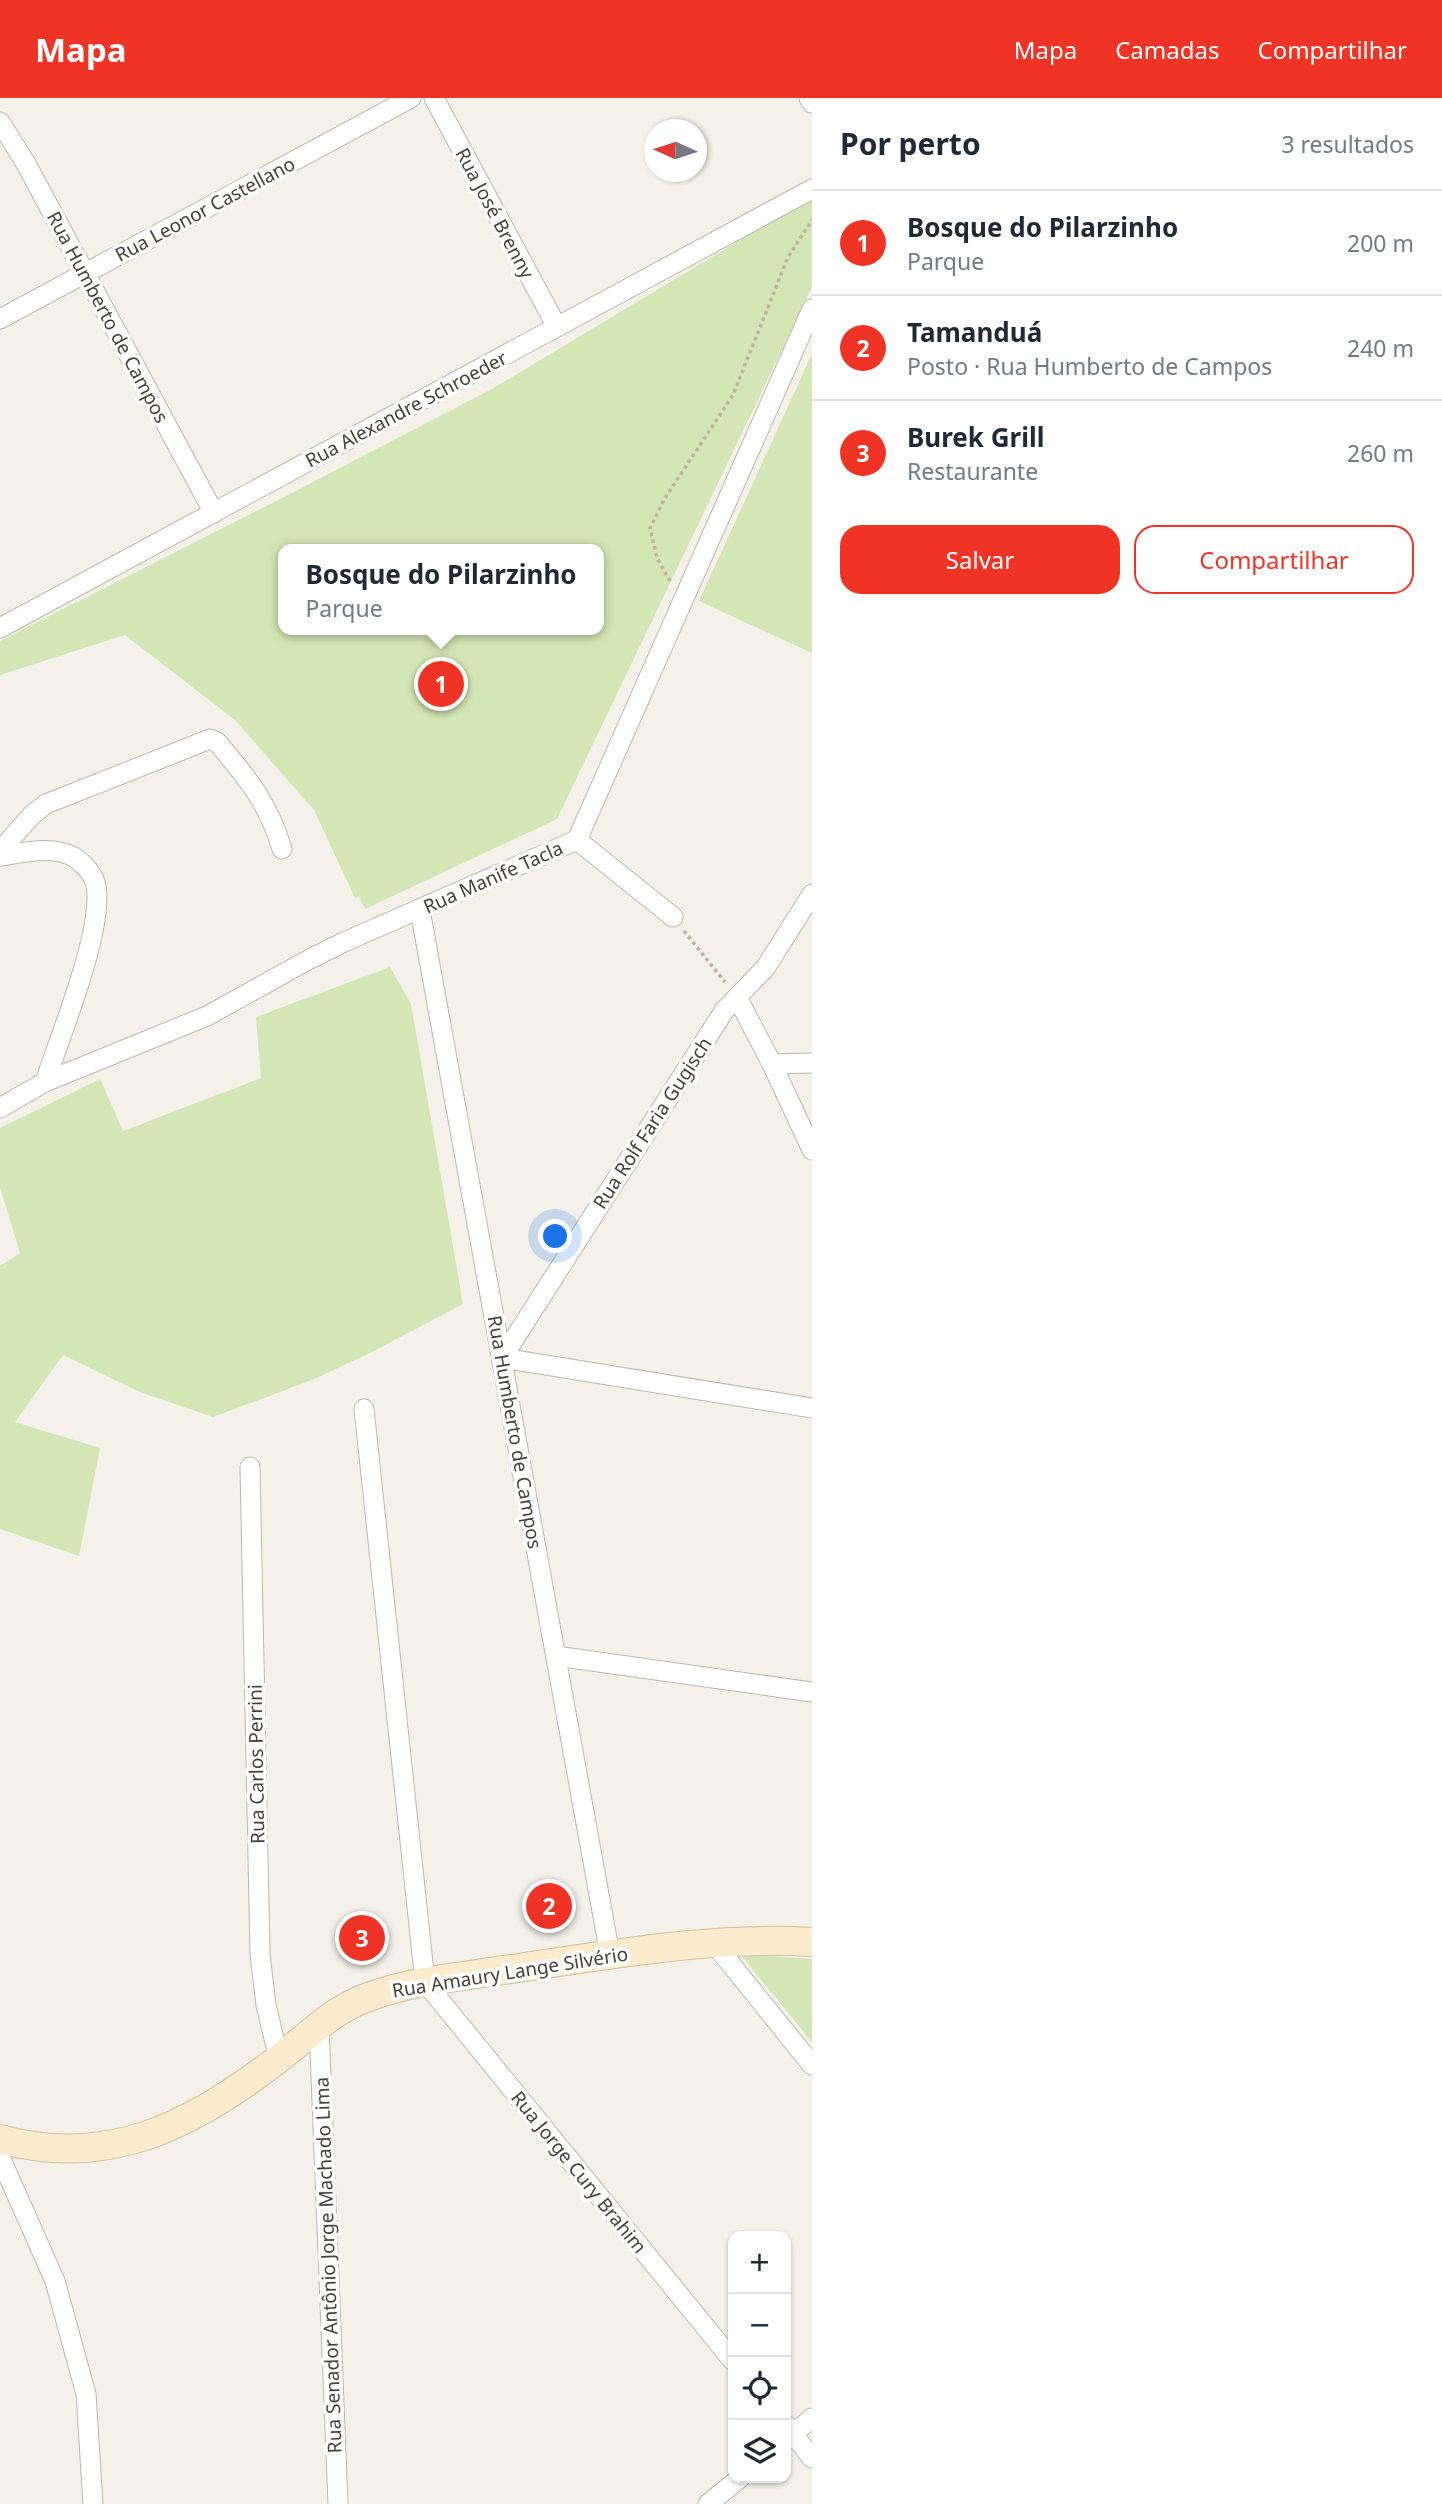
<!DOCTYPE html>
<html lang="pt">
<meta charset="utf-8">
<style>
body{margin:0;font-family:"Noto Sans",sans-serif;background:#f6f6f7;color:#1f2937}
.controls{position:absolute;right:21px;bottom:21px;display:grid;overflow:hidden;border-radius:14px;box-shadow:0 2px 5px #0004}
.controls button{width:63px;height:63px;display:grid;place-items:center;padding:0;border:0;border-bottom:2px solid #e0e1e3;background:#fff;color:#1f2937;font:35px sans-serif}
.compass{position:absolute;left:644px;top:21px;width:63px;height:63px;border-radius:50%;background:#fff;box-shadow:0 2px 5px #0004;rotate:273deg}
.you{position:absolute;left:556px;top:1139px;width:24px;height:24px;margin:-18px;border:5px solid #fff;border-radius:50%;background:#1a73e8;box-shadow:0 0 0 10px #1a73e833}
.badge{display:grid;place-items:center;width:46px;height:46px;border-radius:50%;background:#ef3426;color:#fff;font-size:23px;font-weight:700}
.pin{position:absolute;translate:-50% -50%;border:4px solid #fff;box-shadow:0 2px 7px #0006}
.popup{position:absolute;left:278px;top:446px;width:326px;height:91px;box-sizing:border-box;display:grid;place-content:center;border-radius:14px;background:#fff;filter:drop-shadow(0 2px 5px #0005);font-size:23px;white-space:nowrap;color:#747a83}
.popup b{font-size:26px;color:#1f2937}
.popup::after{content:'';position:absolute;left:50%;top:100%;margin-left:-14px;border:14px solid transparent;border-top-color:#fff}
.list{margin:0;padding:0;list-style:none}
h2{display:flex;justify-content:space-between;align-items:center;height:91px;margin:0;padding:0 28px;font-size:30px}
h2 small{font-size:23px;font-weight:400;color:#747a83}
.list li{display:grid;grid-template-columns:46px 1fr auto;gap:21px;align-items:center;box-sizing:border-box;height:105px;padding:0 28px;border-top:2px solid #e0e1e3}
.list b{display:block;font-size:26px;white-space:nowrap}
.list p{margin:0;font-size:23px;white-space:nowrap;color:#747a83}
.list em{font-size:23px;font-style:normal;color:#747a83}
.actions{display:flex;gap:14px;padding:21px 28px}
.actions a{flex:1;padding:16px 0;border:2px solid #ef3426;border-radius:21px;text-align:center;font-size:24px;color:#ef3426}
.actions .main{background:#ef3426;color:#fff}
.icon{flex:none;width:38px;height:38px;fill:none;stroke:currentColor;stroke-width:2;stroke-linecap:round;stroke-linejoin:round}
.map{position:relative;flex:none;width:812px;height:2406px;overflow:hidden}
header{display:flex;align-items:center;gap:42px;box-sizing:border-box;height:98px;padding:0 35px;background:#ef3426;color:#fff}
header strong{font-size:33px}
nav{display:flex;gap:38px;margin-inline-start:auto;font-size:24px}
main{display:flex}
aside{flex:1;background:#fff}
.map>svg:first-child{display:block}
</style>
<header>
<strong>Mapa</strong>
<nav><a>Mapa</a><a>Camadas</a><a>Compartilhar</a></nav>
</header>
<main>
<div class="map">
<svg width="812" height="2406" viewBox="0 0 812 2406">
<rect width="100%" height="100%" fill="#f4f0ea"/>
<path fill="#d4e6b5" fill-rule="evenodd" d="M812,99V189L557,721L365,811L359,799L355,800L314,712L235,622L125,537L0,577V543L284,399L492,291ZM284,451H598V532H284Z
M812,256V555L699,503Z
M390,869L411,906L463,1206L370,1255L312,1282L213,1319L140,1294L63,1257L15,1324L100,1350L79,1458L0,1431V1168L20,1155L0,1089V1030L100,981L123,1033L261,980L256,919Z
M740,1856L812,1861V1944Z"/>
<path fill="#d8cec3" d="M369,1820L374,1855L355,1859L350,1826Z"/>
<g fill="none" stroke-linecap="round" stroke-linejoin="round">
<defs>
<path id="street" d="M434,0L557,229
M809,0L812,5
M0,24L25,64L214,415
M0,221L411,0
M0,530L812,91
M577,742L673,819
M0,753L32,717L46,706L210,641L217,644C248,681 268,704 282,751
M0,758C23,755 52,747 74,759C83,765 94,776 96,788C104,832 60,938 45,984
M812,796L766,869L724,913L502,1260L812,1310
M420,812L610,1857
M737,899L772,966L812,1052
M772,966L812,965
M0,1010L45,984L207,918L308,862L344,844L577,742L812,211
M364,1311L425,1884L733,2263
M250,1369L260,1856L266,1907L279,1961
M556,1558L812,1594
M713,1844L812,1967
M319,1928L338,2406
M0,2059L55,2183L86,2296L93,2406
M786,2327L812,2360
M786,2342L812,2320
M708,2406L740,2380"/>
<path id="secondary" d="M0,2041C108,2071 193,2027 277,1962C305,1941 330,1914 363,1901C411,1882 467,1878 518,1870C616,1856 713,1838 812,1844"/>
</defs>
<use href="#street" stroke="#bfb7ad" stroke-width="21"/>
<use href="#secondary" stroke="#d1bf9c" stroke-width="30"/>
<path stroke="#c0b29f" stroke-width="3.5" stroke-dasharray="3.5 3.5" stroke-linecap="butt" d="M670,483L657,460L650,430L665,400L733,297L788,159L812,122
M684,833L725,884"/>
<use href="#street" stroke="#fff" stroke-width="19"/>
<use href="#secondary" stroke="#fceccd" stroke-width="28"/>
</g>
<g text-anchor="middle" stroke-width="7" stroke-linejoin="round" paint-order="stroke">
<g font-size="19" fill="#484138" stroke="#fff">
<text transform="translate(205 111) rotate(-28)" y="7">Rua Leonor Castellano</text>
<text transform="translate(495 115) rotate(62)" y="7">Rua José Brenny</text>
<text transform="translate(108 219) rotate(62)" y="7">Rua Humberto de Campos</text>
<text transform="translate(406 311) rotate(-28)" y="7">Rua Alexandre Schroeder</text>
<text transform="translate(493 779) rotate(-24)" y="7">Rua Manife Tacla</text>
<text transform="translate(652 1025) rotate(-57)" y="7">Rua Rolf Faria Gugisch</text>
<text transform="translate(515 1334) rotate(80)" y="7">Rua Humberto de Campos</text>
<text transform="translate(256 1666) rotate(-91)" y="7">Rua Carlos Perrini</text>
<text transform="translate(510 1874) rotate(-9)" y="7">Rua Amaury Lange Silvério</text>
<text transform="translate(579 2074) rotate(51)" y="7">Rua Jorge Cury Brahim</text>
<text transform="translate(328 2167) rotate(-92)" y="7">Rua Senador Antônio Jorge Machado Lima</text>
</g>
</g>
</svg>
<div class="controls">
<button>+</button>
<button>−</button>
<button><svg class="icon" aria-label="locate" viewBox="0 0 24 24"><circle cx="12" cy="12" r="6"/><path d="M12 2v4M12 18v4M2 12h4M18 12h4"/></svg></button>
<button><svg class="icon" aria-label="layers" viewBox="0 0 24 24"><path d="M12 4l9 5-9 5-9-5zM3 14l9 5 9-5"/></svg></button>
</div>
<svg class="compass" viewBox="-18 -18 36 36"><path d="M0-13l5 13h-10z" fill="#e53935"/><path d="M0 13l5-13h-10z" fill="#747a83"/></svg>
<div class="you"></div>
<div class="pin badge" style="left:441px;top:586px">1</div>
<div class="popup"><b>Bosque do Pilarzinho</b>Parque</div>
<div class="pin badge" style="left:549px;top:1808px">2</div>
<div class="pin badge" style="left:362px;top:1840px">3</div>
</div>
<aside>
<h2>Por perto<small>3 resultados</small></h2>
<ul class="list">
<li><span class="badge">1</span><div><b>Bosque do Pilarzinho</b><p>Parque</p></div><em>200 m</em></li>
<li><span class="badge">2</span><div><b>Tamanduá</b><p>Posto · Rua Humberto de Campos</p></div><em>240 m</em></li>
<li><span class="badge">3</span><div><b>Burek Grill</b><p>Restaurante</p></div><em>260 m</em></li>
</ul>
<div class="actions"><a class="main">Salvar</a><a>Compartilhar</a></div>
</aside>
</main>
